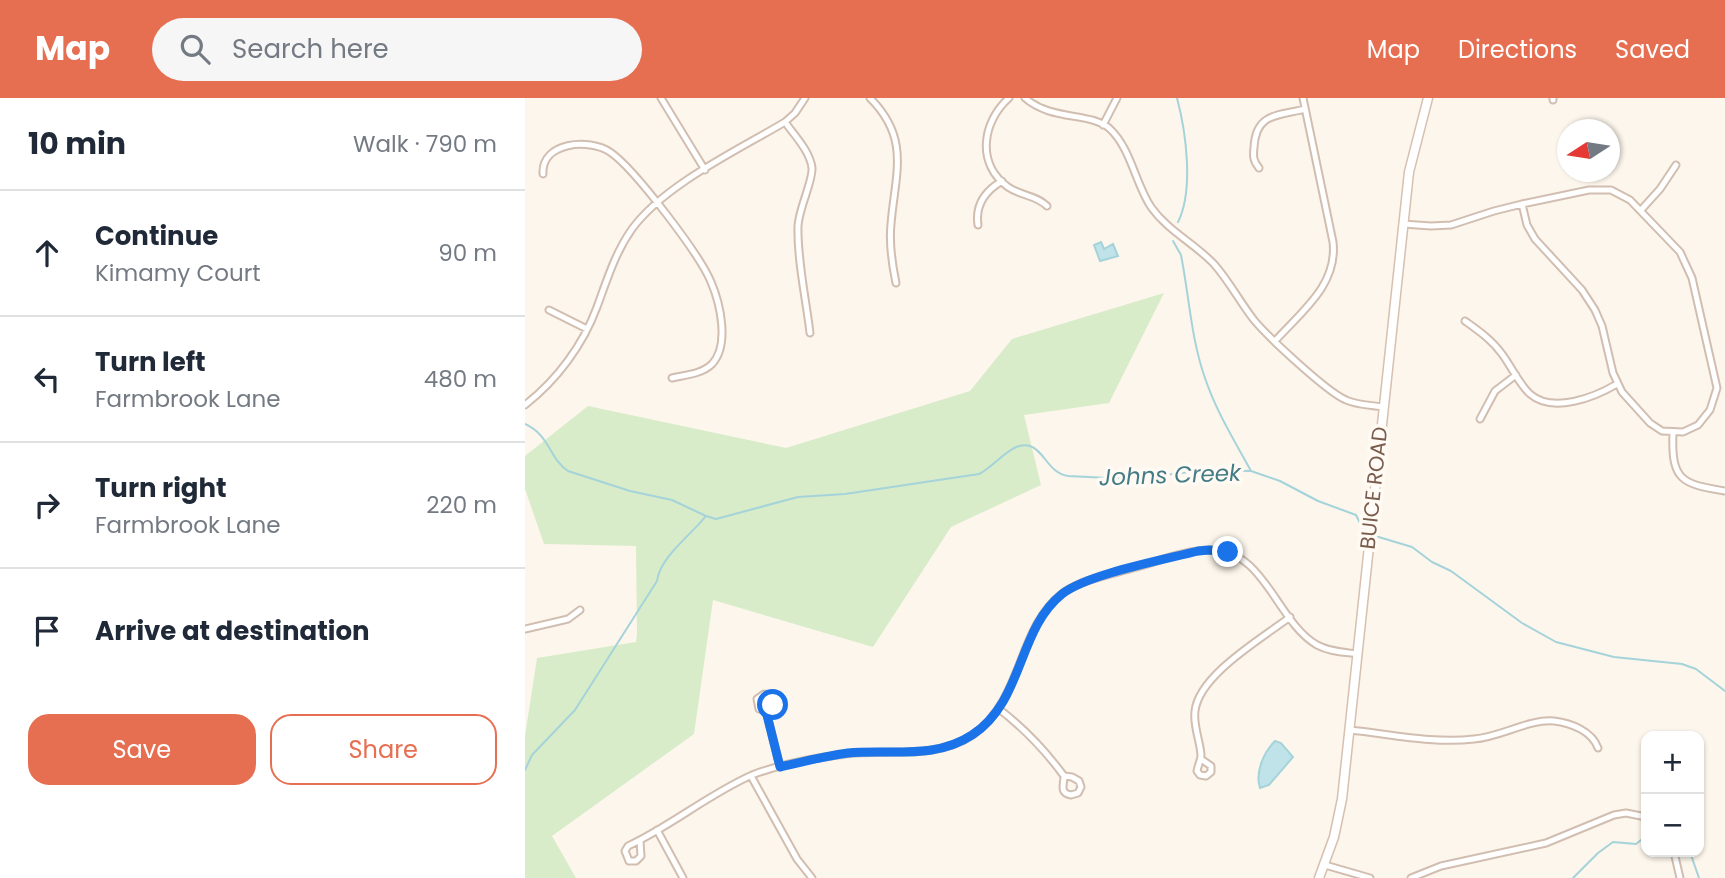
<!DOCTYPE html>
<meta charset="utf-8">
<style>
body{margin:0;font-family:Poppins,sans-serif;background:#f6f6f7;color:#1f2937}
.controls{position:absolute;right:21px;bottom:21px;display:grid;overflow:hidden;border-radius:14px;box-shadow:0 2px 5px #0004}
.controls button{width:63px;height:63px;display:grid;place-items:center;padding:0;border:0;border-bottom:2px solid #e0e1e3;background:#fff;color:#1f2937;font:35px sans-serif}
.compass{position:absolute;left:1032px;top:21px;width:63px;height:63px;border-radius:50%;background:#fff;box-shadow:0 2px 5px #0004;rotate:258deg}
.stop{position:absolute;width:21px;height:21px;margin:-16px;border:5px solid #1a73e8;border-radius:50%;background:#fff}
.stop.end{background:#1a73e8;border-color:#fff;box-shadow:0 2px 7px #0008}
.list{margin:0;padding:0;list-style:none}
h2{display:flex;justify-content:space-between;align-items:center;height:91px;margin:0;padding:0 28px;font-size:30px}
h2 small{font-size:23px;font-weight:400;color:#747a83}
.list li{display:grid;grid-template-columns:46px 1fr auto;gap:21px;align-items:center;box-sizing:border-box;height:126px;padding:0 28px;border-top:2px solid #e0e1e3}
.list b{display:block;font-size:26px;white-space:nowrap}
.list p{margin:0;font-size:23px;white-space:nowrap;color:#747a83}
.list em{font-size:23px;font-style:normal;color:#747a83}
.actions{display:flex;gap:14px;padding:21px 28px}
.actions a{flex:1;padding:16px 0;border:2px solid #e76f51;border-radius:21px;text-align:center;font-size:24px;color:#e76f51}
.actions .main{background:#e76f51;color:#fff}
.icon{flex:none;width:38px;height:38px;fill:none;stroke:currentColor;stroke-width:2;stroke-linecap:round;stroke-linejoin:round}
.map{position:relative;flex:none;width:1200px;height:780px;overflow:hidden}
header{display:flex;align-items:center;gap:42px;box-sizing:border-box;height:98px;padding:0 35px;background:#e76f51;color:#fff}
header strong{font-size:33px}
nav{display:flex;gap:38px;margin-inline-start:auto;font-size:24px}
.search{width:490px;height:63px;background:#f6f6f7;display:flex;align-items:center;gap:18px;box-sizing:border-box;padding:0 24px;border-radius:38px;color:#747a83;font-size:26px}
main{display:flex}
aside{flex:1;background:#fff}
.map>svg:first-child{display:block}
</style>
<header>
<strong>Map</strong>
<div class="search"><svg class="icon" aria-label="search" viewBox="0 0 24 24"><circle cx="10" cy="10" r="6"/><path d="M15 15l6 6"/></svg>Search here</div>
<nav><a>Map</a><a>Directions</a><a>Saved</a></nav>
</header>
<main>
<aside>
<h2>10 min<small>Walk · 790 m</small></h2>
<ul class="list">
<li><svg class="icon" aria-label="ahead" viewBox="0 0 24 24"><path d="M12 20V5M6 11l6-6 6 6"/></svg><div><b>Continue</b><p>Kimamy Court</p></div><em>90 m</em></li>
<li><svg class="icon" aria-label="left" viewBox="0 0 24 24"><path d="M17 20v-9H6M10 6l-5 5 5 5"/></svg><div><b>Turn left</b><p>Farmbrook Lane</p></div><em>480 m</em></li>
<li><svg class="icon" aria-label="right" viewBox="0 0 24 24"><path d="M7 20v-9h11M14 6l5 5-5 5"/></svg><div><b>Turn right</b><p>Farmbrook Lane</p></div><em>220 m</em></li>
<li><svg class="icon" aria-label="arrive" viewBox="0 0 24 24"><path d="M6 21V4h12l-3 4 3 4H6"/></svg><div><b>Arrive at destination</b></div></li>
</ul>
<div class="actions"><a class="main">Save</a><a>Share</a></div>
</aside>
<div class="map">
<svg width="1200" height="780" viewBox="0 0 1200 780">
<rect width="100%" height="100%" fill="#fdf6ec"/>
<path fill="#d8ecc9" d="M639,195L584,305L499,317L516,387L426,429L348,549L188,502L169,636L27,738L51,780H0V638L12,560L111,544L112,535L111,448L19,446L0,391V358L63,308L261,350L445,293L487,241Z"/>
<path fill="#bfe3e8" stroke="#a5d3da" stroke-width="2" d="M576,144L579,151L588,146L593,158L575,163L569,147Z
M750,643L756,645L768,659L744,687L735,690C730,675 738,655 750,643Z"/>
<g fill="none" stroke-linecap="round" stroke-linejoin="round">
<path stroke="#a5d3da" stroke-width="2" d="M652,0C661,34 669,92 653,124
M648,143L656,157C664,197 666,241 680,280C691,313 709,342 726,373
M0,326C25,337 25,362 43,373L105,393L147,402L181,418L191,421L273,399L320,396L454,376C470,369 487,342 505,348C520,353 523,375 543,378L604,381L682,372L726,373L755,383L793,403L831,417L838,431L842,434
M847,437L887,449L907,464L926,473L997,525L1031,544L1089,559L1157,566L1171,571L1200,593
M0,672L7,657L50,612L132,483C135,459 166,437 180,419
M1165,754L1174,780
M1048,780L1073,755L1088,744L1111,746L1121,738"/>
<defs>
<path id="street" d="M136,0L180,72
M345,0C386,41 370,76 366,126C364,146 367,166 371,185
M484,0C457,24 451,66 483,89C496,98 511,97 522,108
M500,0C526,23 565,14 584,30C606,50 610,85 626,109C643,133 669,145 689,166C704,183 715,204 729,222C743,239 802,294 821,302C832,307 845,307 857,309
M1028,2V0
M260,24C269,37 285,53 287,70C288,83 274,110 273,128C272,161 281,201 285,235
M578,27L592,0
M734,70C728,63 728,58 729,49C731,15 752,18 780,11
M18,76C16,44 64,40 85,54C109,70 175,157 186,184C195,205 205,247 187,266C177,276 160,277 147,280
M1116,112L1135,91L1151,67
M878,126L906,128L926,127L969,113L997,106L1064,92H1086L1105,102L1155,154L1167,180L1192,290L1185,312L1173,327L1158,334L1137,333L1125,325L1097,294L1088,275L1077,228L1070,212L1057,192L1010,141L1002,127L997,106
M453,127C450,107 460,93 477,83
M24,212L62,231
M940,223C954,233 967,242 977,256C986,268 994,286 1005,296C1028,316 1070,299 1092,286
M750,243C776,214 813,187 808,144L778,0
M0,307C32,282 58,247 72,209C82,182 90,155 107,131C139,87 213,52 260,24L270,15L280,0
M955,321L970,293L991,277
M1148,335C1146,383 1157,386 1200,393
M0,531L43,521L55,512
M474,611C500,631 520,652 539,678C539,687 534,695 546,697L553,695L556,689L554,683L547,679L539,678
M241,613L247,610L248,603L245,597L239,596L232,601L234,611L241,613L255,669
M825,632C865,636 909,646 949,641C976,639 1003,621 1029,623C1046,625 1067,633 1073,650
M676,661L686,668V674L681,678L675,677L672,673C673,667 676,662 676,657C675,642 668,628 670,613C674,577 736,541 765,519
M226,678L272,761L287,780
M132,732L158,780
M115,743L116,758L111,763H104L100,753L103,748C146,728 184,696 227,677C255,666 290,660 320,656C364,650 410,663 449,636C499,600 492,529 538,495C558,481 584,477 608,470C632,464 660,452 685,452C740,451 751,523 792,547C805,554 819,554 833,556
M1149,754L1155,780
M800,767L845,780
M886,780L916,768L1021,745L1089,717L1101,715L1121,719"/>
<path id="secondary" d="M794,780L809,739L817,701L884,74L903,0"/>
</defs>
<use href="#street" stroke="#d1beb0" stroke-width="9"/>
<use href="#secondary" stroke="#d6c0b0" stroke-width="11"/>
<use href="#street" stroke="#fff" stroke-width="5"/>
<use href="#secondary" stroke="#fff" stroke-width="8"/>
</g>
<g fill="none" stroke-linecap="round" stroke-linejoin="round">
<path stroke="#1a73e8" stroke-width="9" d="M248,607L241,613L255,669C277,664 300,658 323,655C365,651 409,662 447,637C499,603 492,532 537,496C563,476 638,462 673,453L684,452L703,454"/>
</g>
<g text-anchor="middle" stroke-width="7" stroke-linejoin="round" paint-order="stroke">
<g font-size="21" fill="#7a5c4d" stroke="#fffaf3">
<text transform="translate(849 390) rotate(-84)" y="7">BUICE ROAD</text>
</g>
<g font-size="23" font-style="italic" fill="#437c86" stroke="#fffaf3">
<text transform="translate(645 377) rotate(-2)" y="8">Johns Creek</text>
</g>
</g>
</svg>
<div class="controls">
<button>+</button>
<button>−</button>
</div>
<svg class="compass" viewBox="-18 -18 36 36"><path d="M0-13l5 13h-10z" fill="#e53935"/><path d="M0 13l5-13h-10z" fill="#747a83"/></svg>
<div class="stop" style="left:248px;top:607px"></div>
<div class="stop end" style="left:703px;top:454px"></div>
</div>
</main>
